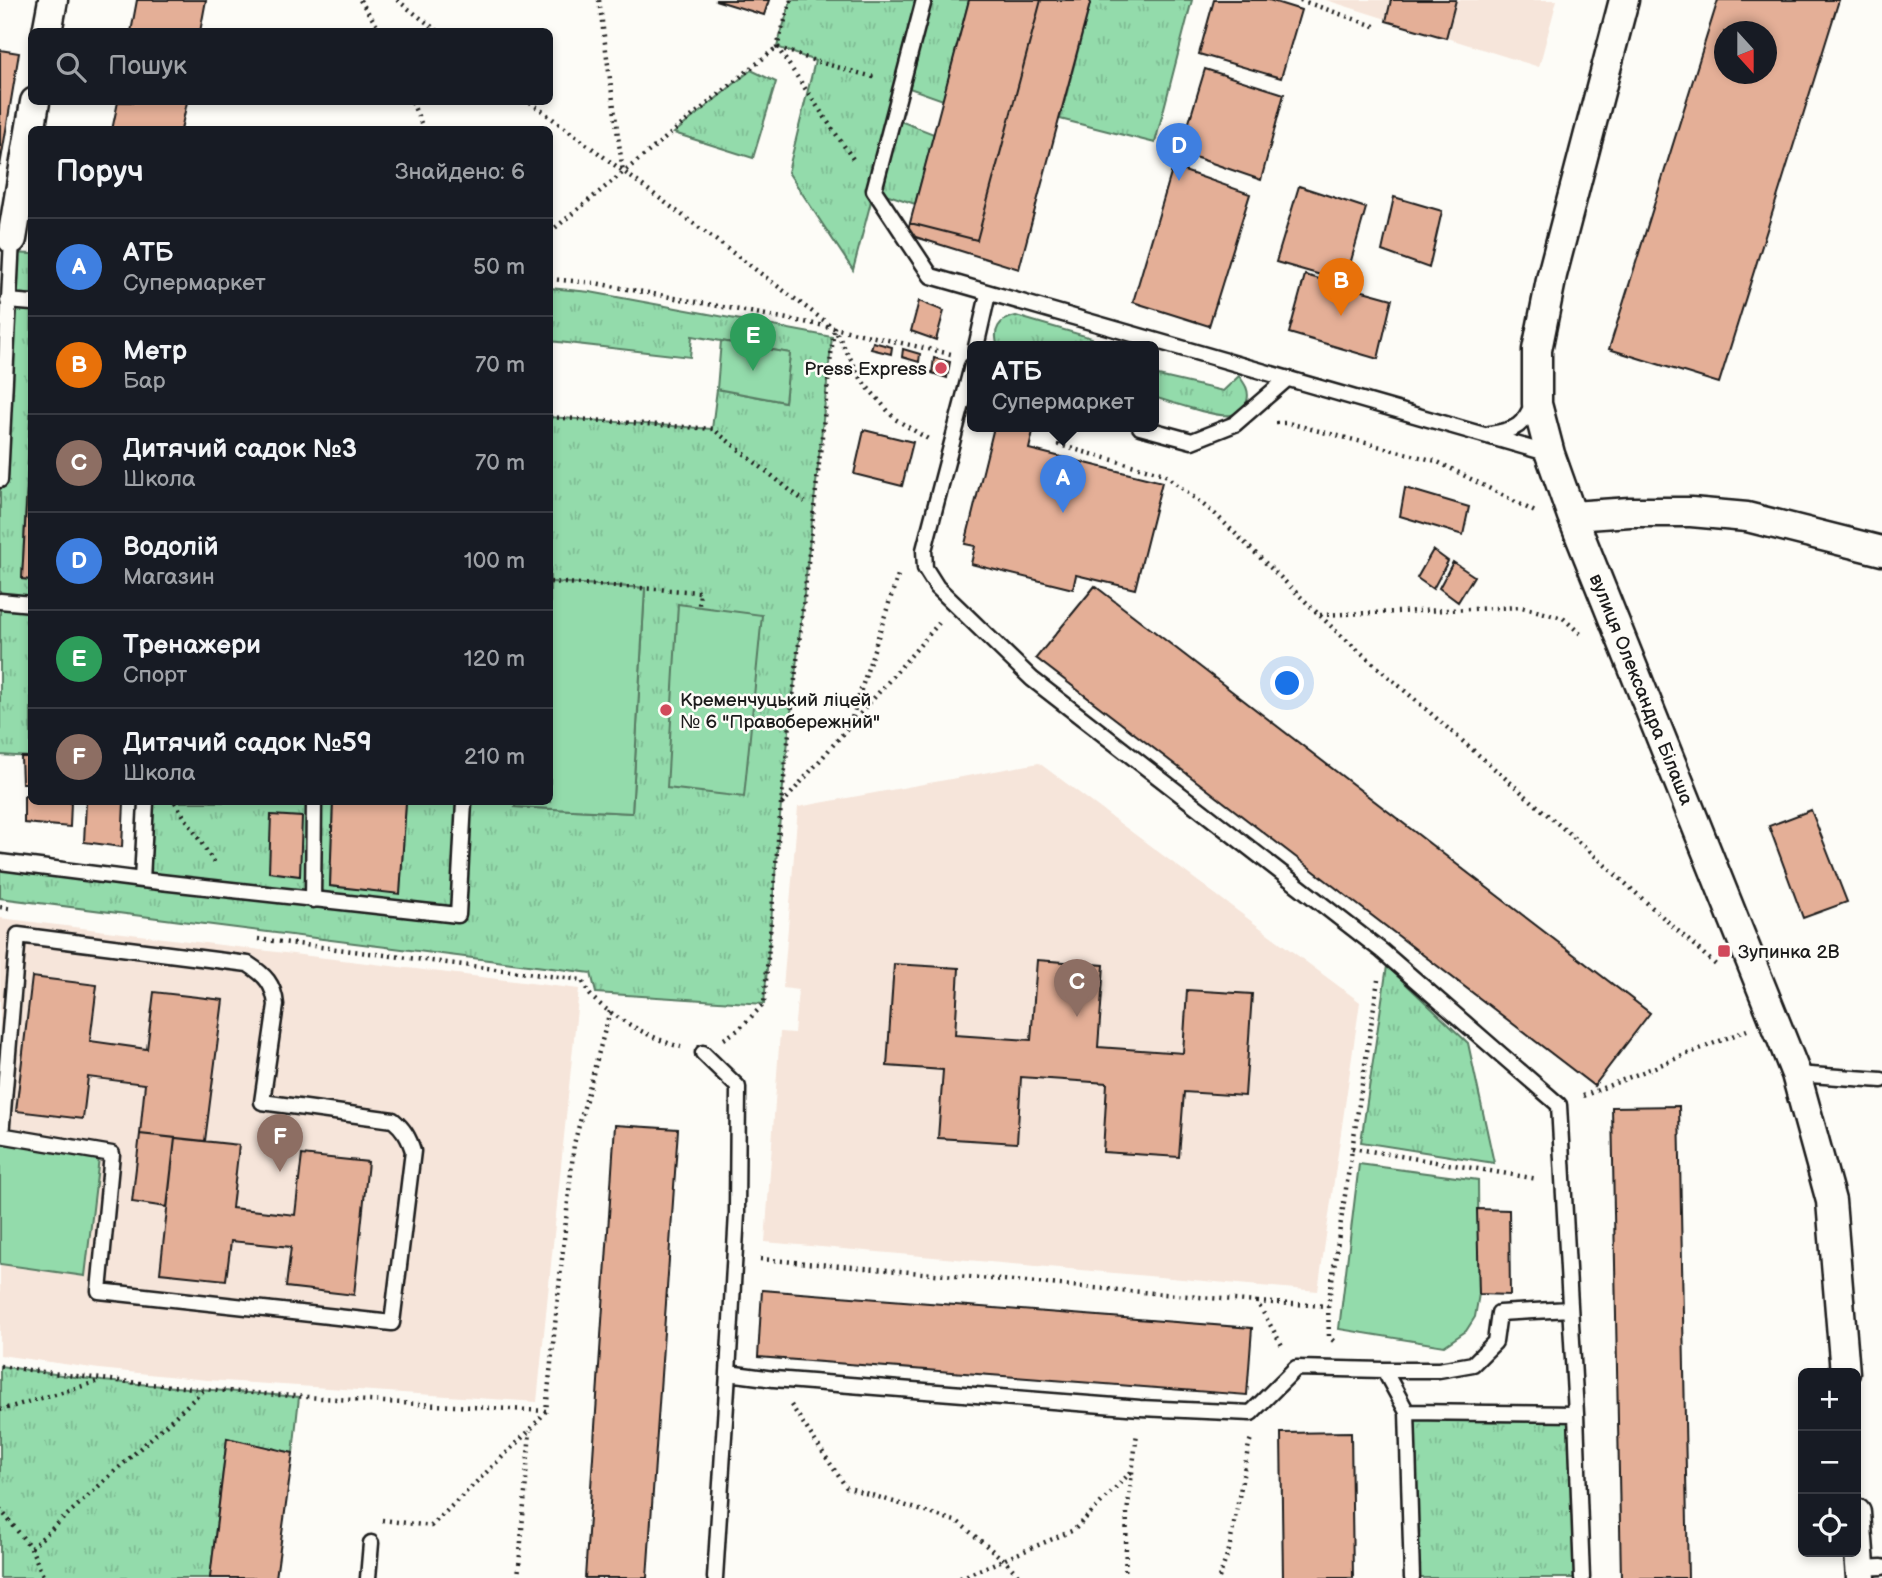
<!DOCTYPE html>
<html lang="uk">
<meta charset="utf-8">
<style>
body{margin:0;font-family:"Balsamiq Sans",sans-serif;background:#242831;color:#f1f3f6}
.controls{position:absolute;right:21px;bottom:21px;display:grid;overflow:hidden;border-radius:10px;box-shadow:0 4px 10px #0003}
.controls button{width:63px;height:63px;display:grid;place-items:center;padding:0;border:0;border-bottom:2px solid #363941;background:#171b24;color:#f1f3f6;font:35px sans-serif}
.compass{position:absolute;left:1714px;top:21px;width:63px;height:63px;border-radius:50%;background:#171b24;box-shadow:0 4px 10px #0003;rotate:159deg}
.you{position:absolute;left:1288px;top:684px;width:24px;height:24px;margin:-18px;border:5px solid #fff;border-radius:50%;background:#1a73e8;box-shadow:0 0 0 10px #1a73e833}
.badge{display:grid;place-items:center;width:46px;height:46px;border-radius:50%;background:#d93025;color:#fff;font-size:23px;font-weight:700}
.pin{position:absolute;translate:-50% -58px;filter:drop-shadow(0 2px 4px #0008)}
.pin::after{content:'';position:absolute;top:37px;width:24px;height:21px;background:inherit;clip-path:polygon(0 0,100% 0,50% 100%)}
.popup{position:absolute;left:967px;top:341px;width:192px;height:91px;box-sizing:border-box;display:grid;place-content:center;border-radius:10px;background:#171b24;filter:drop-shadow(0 2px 5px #0005);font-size:23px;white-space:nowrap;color:#9ea1a6}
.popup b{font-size:26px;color:#f1f3f6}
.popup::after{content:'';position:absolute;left:50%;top:100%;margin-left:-14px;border:14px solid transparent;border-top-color:#171b24}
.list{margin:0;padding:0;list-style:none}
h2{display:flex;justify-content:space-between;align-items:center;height:91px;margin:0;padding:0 28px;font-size:30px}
h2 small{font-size:23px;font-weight:400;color:#9ea1a6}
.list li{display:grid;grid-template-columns:46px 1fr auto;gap:21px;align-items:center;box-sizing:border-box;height:98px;padding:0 28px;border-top:2px solid #363941}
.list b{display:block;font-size:26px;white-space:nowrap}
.list p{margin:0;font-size:23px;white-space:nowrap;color:#9ea1a6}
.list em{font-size:23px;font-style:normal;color:#9ea1a6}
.icon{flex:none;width:38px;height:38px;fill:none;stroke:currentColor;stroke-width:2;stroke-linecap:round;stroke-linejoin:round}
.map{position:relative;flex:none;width:1882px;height:1578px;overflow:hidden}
.search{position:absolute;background:#171b24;box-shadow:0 4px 10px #0003;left:28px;top:28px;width:525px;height:77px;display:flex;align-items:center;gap:18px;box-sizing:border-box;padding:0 24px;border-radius:10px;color:#9ea1a6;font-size:26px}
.panel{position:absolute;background:#171b24;box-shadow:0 4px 10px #0003;left:28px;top:126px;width:525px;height:679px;border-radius:10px}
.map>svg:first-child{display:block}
</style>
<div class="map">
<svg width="1882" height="1578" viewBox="0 0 1882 1578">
<defs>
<pattern id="park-tufts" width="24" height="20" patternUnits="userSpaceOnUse" patternTransform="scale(1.75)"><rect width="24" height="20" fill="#93dbab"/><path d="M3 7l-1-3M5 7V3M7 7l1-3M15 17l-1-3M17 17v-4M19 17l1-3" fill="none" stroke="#7ebb93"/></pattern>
</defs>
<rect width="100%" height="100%" fill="#fdfcf7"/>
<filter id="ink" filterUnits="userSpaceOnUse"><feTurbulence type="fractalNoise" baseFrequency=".0143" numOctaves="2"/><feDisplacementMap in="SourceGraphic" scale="14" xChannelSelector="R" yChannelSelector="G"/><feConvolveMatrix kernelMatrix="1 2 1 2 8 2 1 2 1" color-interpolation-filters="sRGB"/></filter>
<g filter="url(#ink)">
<path fill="#f6e5da" d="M1326,0H1557L1539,67Z
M1039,763L1360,1002L1318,1291L765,1242L780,1032L794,1033L798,990L783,988L798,807Z
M0,918L579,989L537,1402L207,1380L99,1369L0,1355Z"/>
<path fill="url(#park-tufts)" stroke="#587c64" stroke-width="2" d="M791,0H969L943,100L901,85L892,118L934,134L915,204L874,190L853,270L788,172L815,61L777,47Z
M1091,0H1192L1155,143L1060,119Z
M751,70L776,82L753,158L674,133Z
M11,253L32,254L31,401L22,579L31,580V757L0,755V480Z
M550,288L590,292L832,337L781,805L764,1004L596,993L591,973L0,898V862L142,880L145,802H333L330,886L400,893L406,802H516L515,807L632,813L645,588L550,582V417L712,429L717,389L785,402L790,353L692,336L690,357L550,341Z
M1016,316L1092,338L1097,347H998C992,330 999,319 1016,316Z
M1154,375L1223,391L1239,376C1245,384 1250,391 1247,401C1245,408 1238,414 1231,415C1216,418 1171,402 1154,397Z
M1387,966L1468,1043L1494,1163L1361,1142Z
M0,1366L102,1381L299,1397L293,1453L227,1438L210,1578H0Z
M1407,1412L1576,1414L1582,1578H1412Z"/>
<path fill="#93dbab" stroke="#587c64" stroke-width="2" d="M721,341L790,353L785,402L717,389Z
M550,582L645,588L632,813L515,807L516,802H550Z
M678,604L762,615L744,797L667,788Z
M0,1143L99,1158L85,1276L0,1264Z
M1359,1164L1478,1180L1479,1294L1475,1317L1466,1331L1444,1346L1339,1329Z"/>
<path fill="#e4af97" stroke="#1c1c1c" stroke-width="2" fill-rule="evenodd" d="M137,0H206L200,32H131Z
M715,0H769L764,15Z
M969,0H1041L977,240L910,223Z
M1041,0H1091L1019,269L906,234L910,223L977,240Z
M1214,0H1269L1301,10L1281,78L1199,54Z
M1391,0H1456L1446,38L1386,21Z
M1718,0H1839L1719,383L1609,349ZM1724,32H1766V74H1724Z
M0,50L19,53L0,166Z
M1205,69L1284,94L1261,180L1180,152Z
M118,102H187L181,130H112Z
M1173,167L1250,194L1209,326L1133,302Z
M1299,186L1366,208L1345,282L1276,262Z
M1394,197L1442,211L1429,268L1382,251Z
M1305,275L1392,299L1378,359L1289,333Z
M919,301L944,311L936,340L911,331Z
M873,342L892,347L891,354L871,349Z
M903,349L920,354L919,362L902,357Z
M934,358L950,362L947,378L932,373Z
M32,401V580L22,579Z
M994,427H1034L1029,449L1162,482L1135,589L1076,575L1073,589L971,564L975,546L965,544Z
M864,430L913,442L902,486L854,474Z
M1405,488L1469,507L1463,535L1400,516Z
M1433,550L1448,561L1433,589L1417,578Z
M1453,562L1474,576L1458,602L1439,588Z
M1095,586L1650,1013L1594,1086L1036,658Z
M21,757H32V783H22Z
M24,796H32V802H71L70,827L24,823Z
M86,802H124L122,847L84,842Z
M333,802H406L400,894L330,886Z
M1811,810L1847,902L1803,918L1769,826Z
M271,815L302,817L300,876L269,872Z
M1037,960L1104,965L1098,1047L1183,1053L1187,990L1252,994L1245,1096L1184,1092L1179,1157L1103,1152L1107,1083L1021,1077L1017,1143L938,1138L943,1070L887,1066L894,964L959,968L955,1035L1031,1040Z
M32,977L97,985L90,1041L147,1049L154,992L223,1000L205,1141L140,1134L145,1084L88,1077L83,1119L16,1111Z
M1679,1106L1688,1578H1621L1612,1107Z
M615,1125L678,1129L647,1578H585Z
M140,1134L175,1138L167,1207L132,1202Z
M175,1138L239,1145L232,1208L295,1215L302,1155L368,1162L354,1295L286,1287L291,1247L231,1241L226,1280L160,1273Z
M1477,1209L1509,1210L1510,1295L1479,1294Z
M762,1290L1252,1328L1247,1395L758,1357Z
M1351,1432L1353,1578H1283L1281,1433Z
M227,1438L293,1453L276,1578H210Z"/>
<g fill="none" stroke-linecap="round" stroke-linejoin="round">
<defs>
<path id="service" d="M924,0L874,190L931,276L1550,454
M8,301L32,303
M976,347L988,294
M972,366L924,550L925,568L937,587L1032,679L1382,951L1559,1105L1576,1414L1582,1578
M1140,427L1192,441L1235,424L1287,379
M1490,434C1517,430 1523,426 1534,401
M0,480L12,239
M0,601L32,604
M146,802L142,880L458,915L464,802
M0,862L142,880
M313,900L314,802
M703,1053L738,1087L737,1213L728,1373L774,1379L1140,1408L1251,1413L1296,1368L1384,1370L1407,1412
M1796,1074L1882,1080
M0,1135L112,1154L99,1291L392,1323L413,1151C409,1138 404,1129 393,1120L262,1102L276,1005C274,984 265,975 248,964L18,935L1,1136
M1384,1370H1439L1473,1364L1495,1342L1499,1313L1570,1309
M1860,1568L1882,1567
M368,1578L371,1543
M715,1578L728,1373
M1412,1578L1407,1412L1576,1414"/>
<path id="minor" d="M1624,0L1552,275L1537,350V404L1550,454L1572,516L1796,1074L1831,1201L1845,1373
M47,32L53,0
M12,239L35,102
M1572,516L1630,512H1691L1747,517L1882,551
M1856,1513L1861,1578"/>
</defs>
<use href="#service" stroke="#1c1c1c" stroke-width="19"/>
<use href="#minor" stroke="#1c1c1c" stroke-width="33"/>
<path stroke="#1c1c1c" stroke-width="4.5" stroke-dasharray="2 5" stroke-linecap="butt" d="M360,0L381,32
M397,0L439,32
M599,0L623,172
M791,0L777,47L855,162
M1300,0L1377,27
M412,102L424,130
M530,102L834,328L863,382L895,419L928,439
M550,232L777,47L815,61L877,78
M550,279L595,283L825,326L951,354
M550,417L713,429L805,502
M1276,423H1288L1436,461L1537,513
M1057,427L1063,429L1059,445L1164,474L1215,514L1336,631L1596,857L1717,966
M550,582L700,592L699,606
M1320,615L1522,607L1563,618L1584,637
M850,724L899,572
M175,802L215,864
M782,804L939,623
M0,907L13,909
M258,939L582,980C585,986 588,994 594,999C614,1018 654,1040 681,1047
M724,1039L738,1030L764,1004L781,805L834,328
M1583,1096L1747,1030
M1352,1148L1538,1179
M760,1259L1257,1302L1283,1347
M1257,1302L1328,1306L1378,980
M1328,1306L1329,1337L1337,1344
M0,1366C181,1392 363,1401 546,1411
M791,1405L846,1487L958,1522L1005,1561L1021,1578
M0,1410L100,1381
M0,1509L31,1548L44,1578
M382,1520L431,1526L530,1430L546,1411L574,1144L610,1011
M31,1548L205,1389
M518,1578L530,1431
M960,1578L1074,1530L1133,1470
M1125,1578L1127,1513L1137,1433
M1219,1578L1229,1550L1249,1444L1252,1436"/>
<use href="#service" stroke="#fdfcf7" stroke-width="14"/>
<use href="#minor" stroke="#fdfcf7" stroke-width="28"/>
</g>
</g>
<g fill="#d1495b" stroke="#fdfcf7" stroke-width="2.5">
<circle cx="941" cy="368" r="7"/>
<circle cx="666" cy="710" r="7"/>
<rect x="1717" y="944" width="14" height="14" rx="3.5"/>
</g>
<g text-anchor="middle" stroke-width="5" stroke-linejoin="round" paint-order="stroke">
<g font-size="19" fill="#1c1c1c" stroke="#fdfcf7" text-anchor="start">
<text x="927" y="375" text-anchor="end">Press Express</text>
<text x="680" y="706">Кременчуцький ліцей<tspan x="680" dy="22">№ 6 "Правобережний"</tspan></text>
<text x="1738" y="958">Зупинка 2В</text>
</g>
<g font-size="19" fill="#1c1c1c" stroke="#fdfcf7">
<text transform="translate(1642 689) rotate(68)" y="7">вулиця Олександра Білаша</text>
</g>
</g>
</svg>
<div class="controls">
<button>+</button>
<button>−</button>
<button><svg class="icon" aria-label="locate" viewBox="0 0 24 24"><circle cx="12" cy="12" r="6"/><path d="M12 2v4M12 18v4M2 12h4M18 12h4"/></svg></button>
</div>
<svg class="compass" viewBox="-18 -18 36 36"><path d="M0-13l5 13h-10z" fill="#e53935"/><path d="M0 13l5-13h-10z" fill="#9ea1a6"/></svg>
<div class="you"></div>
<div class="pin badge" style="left:1063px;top:513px;background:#3f7fe0">A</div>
<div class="popup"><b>АТБ</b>Супермаркет</div>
<div class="pin badge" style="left:1341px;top:316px;background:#e8710a">B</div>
<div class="pin badge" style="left:1077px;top:1017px;background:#8d6e63">C</div>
<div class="pin badge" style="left:1179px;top:181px;background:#3f7fe0">D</div>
<div class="pin badge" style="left:753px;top:371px;background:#2e9e5b">E</div>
<div class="pin badge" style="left:280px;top:1172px;background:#8d6e63">F</div>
<div class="search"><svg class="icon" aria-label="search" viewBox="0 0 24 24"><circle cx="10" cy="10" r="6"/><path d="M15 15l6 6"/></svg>Пошук</div>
<section class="panel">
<h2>Поруч<small>Знайдено: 6</small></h2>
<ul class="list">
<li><span class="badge" style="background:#3f7fe0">A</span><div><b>АТБ</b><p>Супермаркет</p></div><em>50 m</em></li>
<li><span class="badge" style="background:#e8710a">B</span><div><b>Метр</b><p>Бар</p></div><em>70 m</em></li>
<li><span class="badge" style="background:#8d6e63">C</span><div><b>Дитячий садок №3</b><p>Школа</p></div><em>70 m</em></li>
<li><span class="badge" style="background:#3f7fe0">D</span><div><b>Водолій</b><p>Магазин</p></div><em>100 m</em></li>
<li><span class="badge" style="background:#2e9e5b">E</span><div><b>Тренажери</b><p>Спорт</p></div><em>120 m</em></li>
<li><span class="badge" style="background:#8d6e63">F</span><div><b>Дитячий садок №59</b><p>Школа</p></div><em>210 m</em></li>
</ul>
</section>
</div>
